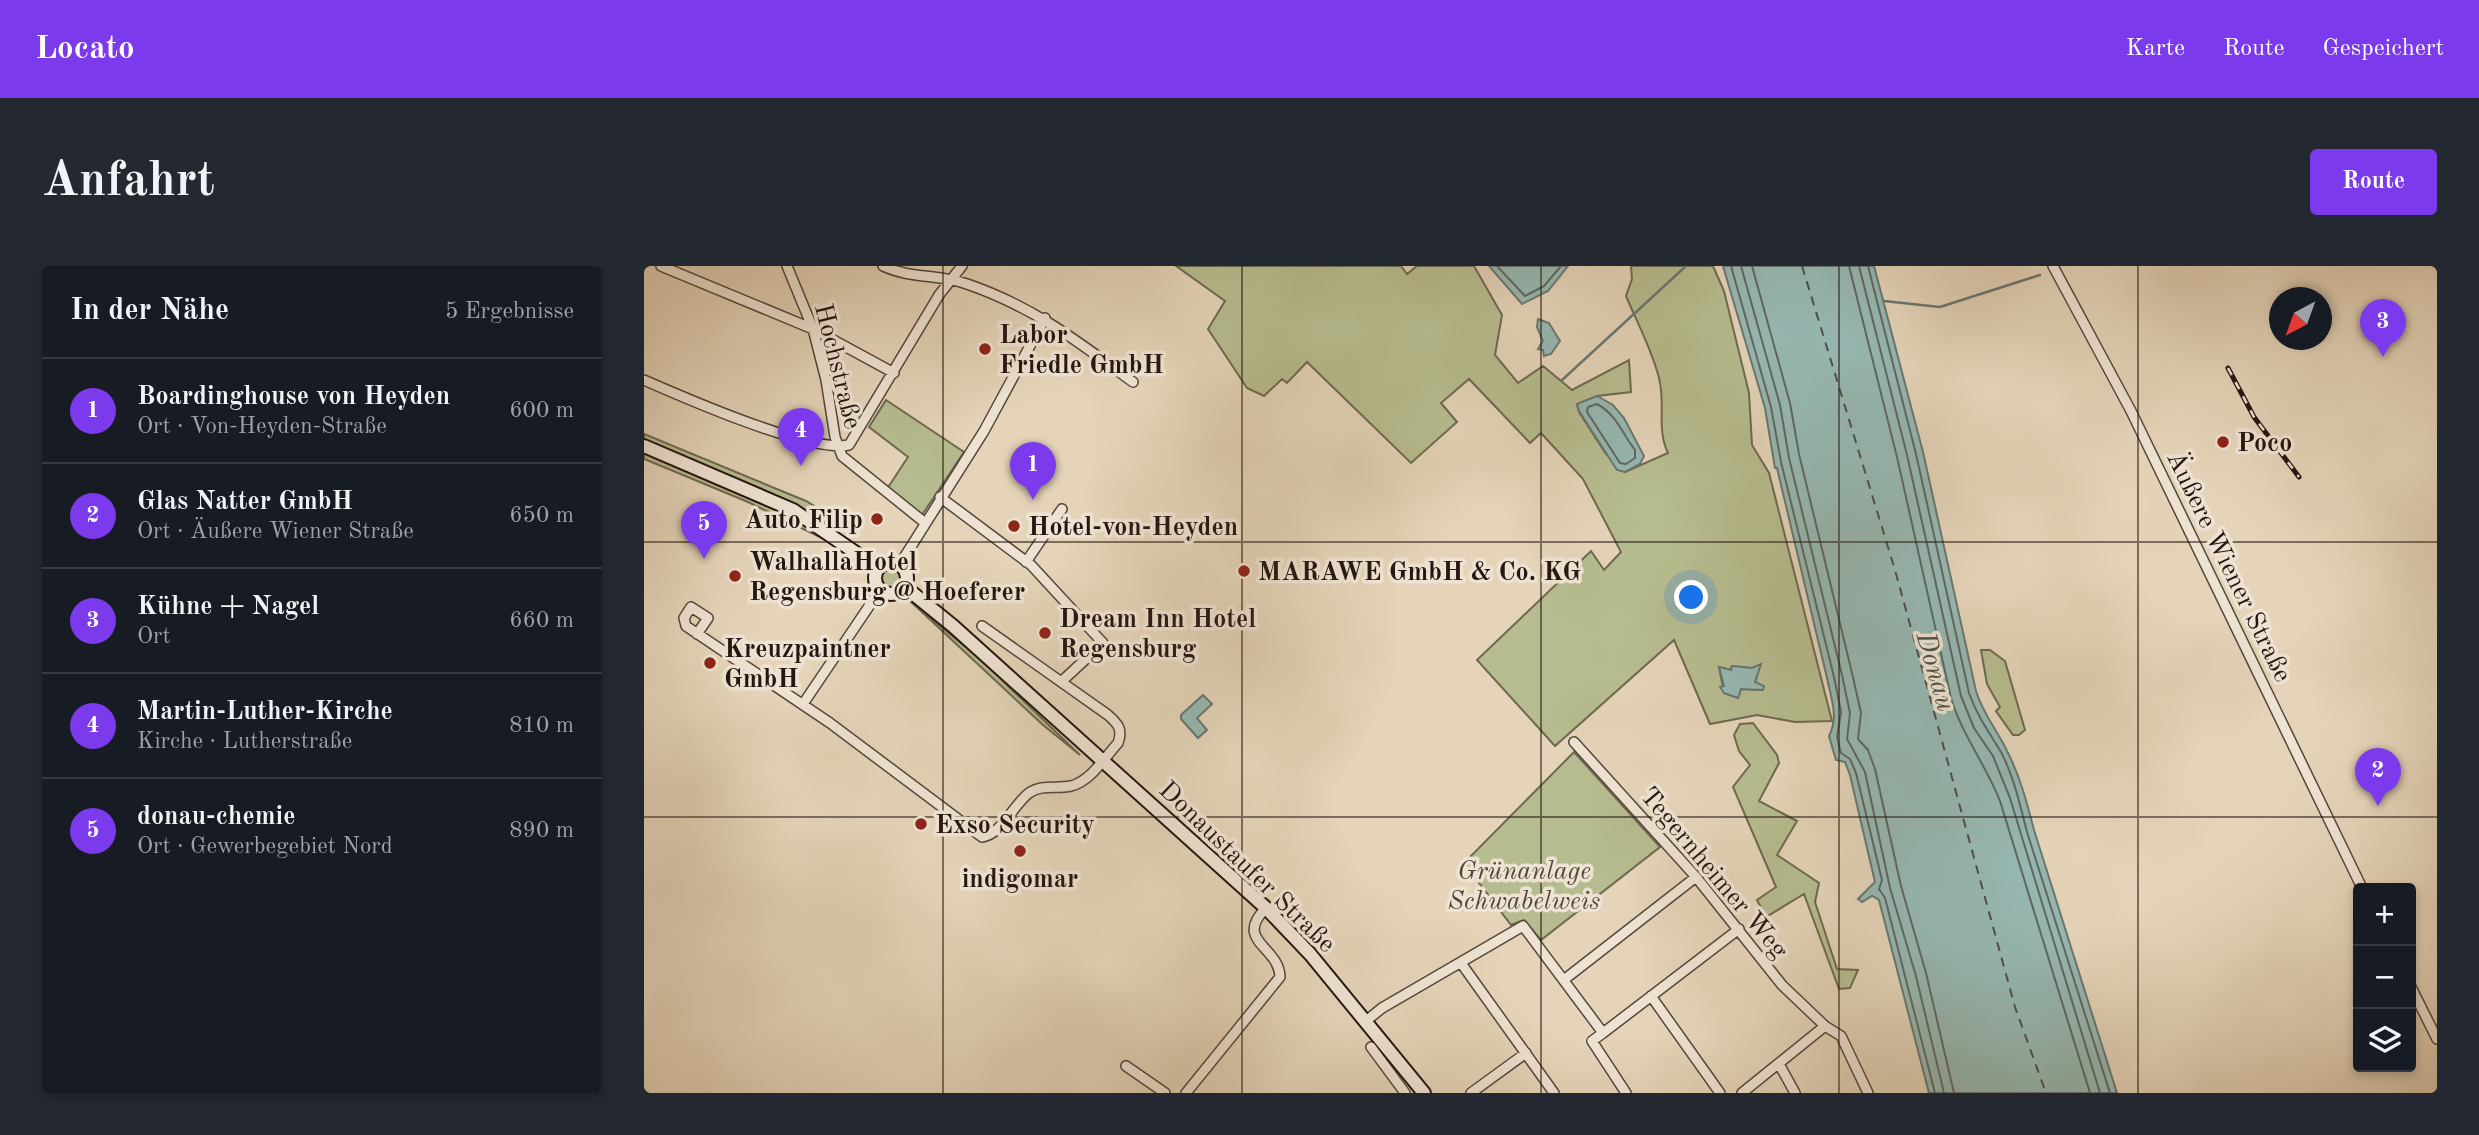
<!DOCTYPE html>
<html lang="de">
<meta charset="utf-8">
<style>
body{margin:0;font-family:"Old Standard TT",serif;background:#242831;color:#f1f3f6}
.controls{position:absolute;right:21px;bottom:21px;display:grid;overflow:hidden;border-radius:7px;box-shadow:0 4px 10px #0003}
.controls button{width:63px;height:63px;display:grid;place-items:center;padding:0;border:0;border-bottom:2px solid #363941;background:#171b24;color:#f1f3f6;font:35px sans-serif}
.compass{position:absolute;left:1625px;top:21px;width:63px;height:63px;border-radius:50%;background:#171b24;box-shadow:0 4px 10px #0003;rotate:221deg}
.you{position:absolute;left:1048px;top:332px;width:24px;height:24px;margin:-18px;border:5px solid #fff;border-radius:50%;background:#1a73e8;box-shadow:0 0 0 10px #1a73e833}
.badge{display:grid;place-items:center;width:46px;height:46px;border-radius:50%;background:#7c3aed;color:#fff;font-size:23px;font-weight:700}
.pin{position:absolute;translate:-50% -58px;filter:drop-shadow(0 2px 4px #0008)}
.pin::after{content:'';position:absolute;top:37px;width:24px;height:21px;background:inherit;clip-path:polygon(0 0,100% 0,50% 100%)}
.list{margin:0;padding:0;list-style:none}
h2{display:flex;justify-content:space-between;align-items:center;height:91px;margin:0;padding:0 28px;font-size:30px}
h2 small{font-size:23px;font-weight:400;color:#9ea1a6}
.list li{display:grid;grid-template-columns:46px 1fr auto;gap:21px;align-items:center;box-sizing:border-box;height:105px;padding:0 28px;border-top:2px solid #363941}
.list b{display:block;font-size:26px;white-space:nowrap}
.list p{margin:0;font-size:23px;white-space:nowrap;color:#9ea1a6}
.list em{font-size:23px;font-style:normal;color:#9ea1a6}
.icon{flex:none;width:38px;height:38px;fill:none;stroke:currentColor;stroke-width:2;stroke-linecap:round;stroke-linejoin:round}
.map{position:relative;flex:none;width:1793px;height:827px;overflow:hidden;border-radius:7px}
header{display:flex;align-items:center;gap:42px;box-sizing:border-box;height:98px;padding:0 35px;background:#7c3aed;color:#fff}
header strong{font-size:33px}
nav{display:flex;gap:38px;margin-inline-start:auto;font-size:24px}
.intro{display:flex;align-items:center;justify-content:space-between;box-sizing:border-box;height:168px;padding:0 42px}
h1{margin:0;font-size:49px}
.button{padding:18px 32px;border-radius:7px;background:#7c3aed;color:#fff;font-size:24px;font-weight:700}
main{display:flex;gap:42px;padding:0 42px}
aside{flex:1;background:#171b24;border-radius:7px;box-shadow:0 4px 10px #0003}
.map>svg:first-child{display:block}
</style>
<header>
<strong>Locato</strong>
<nav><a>Karte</a><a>Route</a><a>Gespeichert</a></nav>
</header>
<div class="intro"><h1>Anfahrt</h1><a class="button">Route</a></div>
<main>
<aside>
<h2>In der Nähe<small>5 Ergebnisse</small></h2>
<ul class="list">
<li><span class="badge">1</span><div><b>Boardinghouse von Heyden</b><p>Ort · Von-Heyden-Straße</p></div><em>600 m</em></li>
<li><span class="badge">2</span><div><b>Glas Natter GmbH</b><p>Ort · Äußere Wiener Straße</p></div><em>650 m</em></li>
<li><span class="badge">3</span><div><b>Kühne + Nagel</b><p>Ort</p></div><em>660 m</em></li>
<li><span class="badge">4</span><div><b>Martin-Luther-Kirche</b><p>Kirche · Lutherstraße</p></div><em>810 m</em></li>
<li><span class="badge">5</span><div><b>donau-chemie</b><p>Ort · Gewerbegebiet Nord</p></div><em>890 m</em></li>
</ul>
</aside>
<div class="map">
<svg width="1793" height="827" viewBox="0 0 1793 827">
<rect width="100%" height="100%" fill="#e5d4b9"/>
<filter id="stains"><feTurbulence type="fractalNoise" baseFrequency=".00286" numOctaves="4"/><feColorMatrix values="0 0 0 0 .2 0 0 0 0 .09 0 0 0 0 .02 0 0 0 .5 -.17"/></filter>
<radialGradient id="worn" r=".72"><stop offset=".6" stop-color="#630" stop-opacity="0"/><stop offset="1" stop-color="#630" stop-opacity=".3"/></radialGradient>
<path fill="#b6bc8f" stroke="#6e6950" stroke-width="2" fill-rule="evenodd" d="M532,0H757L763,8L773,0H830L858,49L851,89L874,117L899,100L928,124L985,94L987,126L953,130L933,138L935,146L962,188L981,206L1024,187C1012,162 1022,138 1015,112C1008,84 993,56 982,30L988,13L987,0H1069L1080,25L1105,127L1108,179L1125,207L1188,455L1151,456L1113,449L1066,458L1030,374L911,480L833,394L947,285L960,304L977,286L939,213L897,167L886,177L825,113L797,137L813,156L767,197L663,96L643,117L638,113L620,130L603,122L564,63L581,35ZM1116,399L1111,417L1116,424L1097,423L1094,432L1080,427L1075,401L1087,404L1088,400L1108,402Z
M242,134L320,186L278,249L243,223L264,191L225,161Z
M0,168L162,235L195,255V262L21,184L0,173Z
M0,186L146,249L184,275L104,236L0,193Z
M234 312a11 11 0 1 1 22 0a11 11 0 1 1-22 0Z
M265,334L337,394L436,489L399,459Z
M1337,384H1346L1361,395L1381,464L1375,469H1369L1352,445L1356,441L1343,418Z
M1109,457L1133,489L1135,497L1115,535L1153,555L1133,589L1175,617L1171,636L1193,703L1214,704L1206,722L1195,723L1160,628L1122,651L1113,634L1132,621L1089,521L1106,499L1095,485L1090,469L1096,458Z
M930,486L1016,581L897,674L880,654L867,659L820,597Z"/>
<path fill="#96b8b2" stroke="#697772" stroke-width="2" d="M845,0H924L904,25L878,38Z
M1079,0H1230L1279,186L1332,425C1339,448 1353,464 1363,485C1376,510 1383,537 1390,564L1473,827H1285L1235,634L1228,630L1218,636L1214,633L1231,616L1206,509L1201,496L1192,494L1185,470C1195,451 1187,432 1183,412L1133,202H1131L1121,142Z
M894,53L905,57L916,75L907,88L900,90L899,84L894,83L899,75L893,61Z
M953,130L969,139L980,152L1000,190L996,198L981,206L973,204L935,145L933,138Z
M1117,398L1111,416L1120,420L1119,424L1097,423L1094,432L1080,427L1076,421L1080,420L1075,401L1087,404L1088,400L1108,402Z
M559,429L568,438L553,452L563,464L554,472L537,453V449Z"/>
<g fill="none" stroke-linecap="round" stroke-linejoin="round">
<path stroke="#5e6762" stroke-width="2" d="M853,0L881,30L900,20L917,0
M1087,0L1127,141L1137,196L1190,411L1197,446L1193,471L1197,487L1206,493L1212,507L1238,614L1235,623L1241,632L1291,827
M1097,0L1136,139L1145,192L1198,409L1206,447L1203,473L1221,506L1246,622L1272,710L1300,827
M1108,0L1146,137L1155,188L1208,407L1217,447L1214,473L1224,484L1231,503L1257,620L1282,707L1310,827
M1205,0L1253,191L1307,432C1318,469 1342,499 1356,535L1446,827
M1215,0L1263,189L1317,430L1330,462L1349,490L1366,532L1456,827
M1224,0L1272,188L1325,427C1333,450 1345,466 1357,486C1370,511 1376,539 1383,566L1466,827
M953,138C973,149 978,167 991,184V192L982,198L976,197L943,146L944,141Z"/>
<path stroke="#697772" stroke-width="2.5" d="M1240,35L1296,41L1396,9
M917,115L1042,0"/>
<path stroke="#4d4f49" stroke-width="2" stroke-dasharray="9 7" stroke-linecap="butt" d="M1158,0L1251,304L1371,741L1402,827"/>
<defs>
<path id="minor" d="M17,0L169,63L250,107
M143,0L169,63L182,114L191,171L198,190L280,256
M239,0C267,13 295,8 323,18C390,41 433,75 489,116
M1409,0L1487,145L1718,622
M0,114C41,132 166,187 205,179L295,29L318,0
M296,231L387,299L459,377L417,416
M382,296L418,243
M256,298L340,165L401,52
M53,368L64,352L47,341L40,352L42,360L186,457L338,571C358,568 369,539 385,527C398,518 412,523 427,520C447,515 461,491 474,477C479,463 474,458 464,449L338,360
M159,438L236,324
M930,476L1052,611L1138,719L1181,760L1197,770L1224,827
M817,697L910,827
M921,713L1052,611
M1767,721L1793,773
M1007,730L1076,827
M722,755L738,742L879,660L959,767L948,775L982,827
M959,767L1095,663
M727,781L761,827
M1135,798L1151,827
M482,800L521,827
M542,827L636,711C635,680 589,675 622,642
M827,827L882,787
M1098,827L1181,760"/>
<path id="secondary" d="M0,180L149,244L234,302
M231 312a16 16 0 1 1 32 0a16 16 0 1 1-32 0Z
M261,321L309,360L622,642L666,688L780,827"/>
</defs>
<use href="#minor" stroke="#55463b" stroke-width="12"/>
<use href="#secondary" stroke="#251611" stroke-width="16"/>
<use href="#minor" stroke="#eee3d2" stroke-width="9"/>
<use href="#secondary" stroke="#eee3d2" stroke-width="12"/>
<defs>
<path id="rail" d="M1584,102L1610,151L1655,211"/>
</defs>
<use href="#rail" stroke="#251611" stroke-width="5"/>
<use href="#rail" stroke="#eee3d2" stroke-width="2.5" stroke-dasharray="8" stroke-linecap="butt"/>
</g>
<path fill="none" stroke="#251611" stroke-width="2" stroke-opacity="0.55" d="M299,0V827M598,0V827M897,0V827M1195,0V827M1494,0V827M0,276H1793M0,551H1793"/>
<g fill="#8f2418" stroke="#eee3d2" stroke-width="2.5">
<circle cx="341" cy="83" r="7"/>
<circle cx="1579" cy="176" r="7"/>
<circle cx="233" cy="253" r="7"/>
<circle cx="370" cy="260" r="7"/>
<circle cx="600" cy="305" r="7"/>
<circle cx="91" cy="310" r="7"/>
<circle cx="401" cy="367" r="7"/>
<circle cx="66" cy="397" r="7"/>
<circle cx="277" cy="558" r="7"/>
<circle cx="376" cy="585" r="7"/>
</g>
<g text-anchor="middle" stroke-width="7" stroke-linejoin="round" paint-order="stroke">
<g font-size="26" font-weight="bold" fill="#251611" stroke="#eee3d2" text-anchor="start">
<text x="355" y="77">Labor<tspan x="355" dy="30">Friedle GmbH</tspan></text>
<text x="1593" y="185">Poco</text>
<text x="219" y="262" text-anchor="end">Auto Filip</text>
<text x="384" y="269">Hotel-von-Heyden</text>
<text x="105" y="304">WalhallaHotel<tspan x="105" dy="30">Regensburg @ Hoeferer</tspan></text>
<text x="614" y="314">MARAWE GmbH &amp; Co. KG</text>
<text x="415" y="361">Dream Inn Hotel<tspan x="415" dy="30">Regensburg</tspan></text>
<text x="80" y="391">Kreuzpaintner<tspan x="80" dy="30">GmbH</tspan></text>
<text x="291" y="567">Exso Security</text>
<text x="376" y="621" text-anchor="middle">indigomar</text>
</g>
<g font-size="26" fill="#251611" stroke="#eee3d2">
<text transform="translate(195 100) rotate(76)" y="9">Hochstraße</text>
<text transform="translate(1586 300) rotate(64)" y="9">Äußere Wiener Straße</text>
<text transform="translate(604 600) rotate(44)" y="9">Donaustaufer Straße</text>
<text transform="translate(1071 606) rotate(50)" y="9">Tegernheimer Weg</text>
</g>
<g font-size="26" font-style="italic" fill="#504837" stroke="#eee3d2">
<text x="880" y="613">Grünanlage<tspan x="880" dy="30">Schwabelweis</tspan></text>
</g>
<g font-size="28" font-style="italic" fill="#4d4f49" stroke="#eee3d2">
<text transform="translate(1293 405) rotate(74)" y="10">Donau</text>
</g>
</g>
<rect width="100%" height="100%" filter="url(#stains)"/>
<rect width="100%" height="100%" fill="url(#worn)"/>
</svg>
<div class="controls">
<button>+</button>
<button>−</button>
<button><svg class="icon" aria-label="layers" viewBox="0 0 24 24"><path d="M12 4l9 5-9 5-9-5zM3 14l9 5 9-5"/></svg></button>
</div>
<svg class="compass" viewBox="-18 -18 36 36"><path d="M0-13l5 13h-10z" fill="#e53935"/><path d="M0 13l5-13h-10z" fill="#9ea1a6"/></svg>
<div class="you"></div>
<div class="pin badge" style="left:389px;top:234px">1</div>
<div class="pin badge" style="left:1734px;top:540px">2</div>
<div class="pin badge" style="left:1739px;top:91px">3</div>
<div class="pin badge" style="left:157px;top:200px">4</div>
<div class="pin badge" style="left:60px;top:293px">5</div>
</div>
</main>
